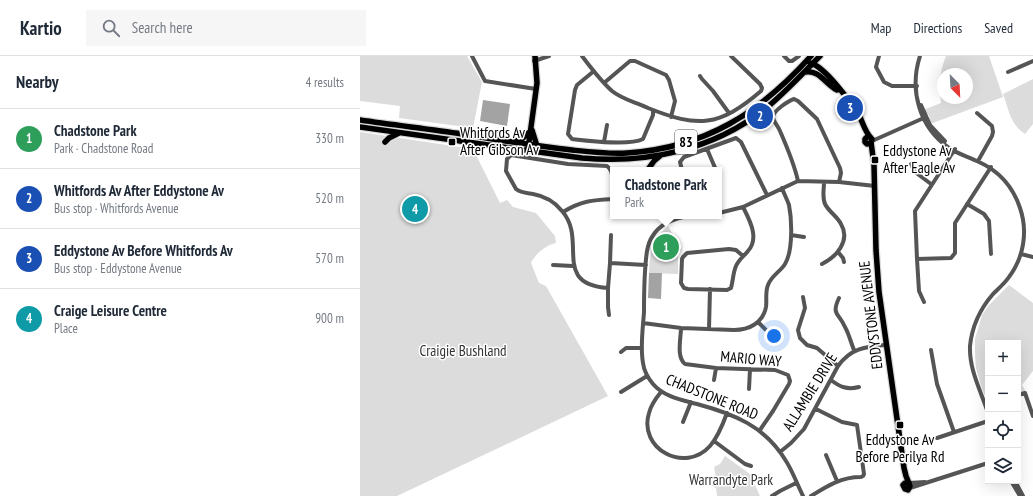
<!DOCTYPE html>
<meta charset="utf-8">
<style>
body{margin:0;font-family:"PT Sans Narrow",sans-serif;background:#f6f6f7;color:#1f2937}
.controls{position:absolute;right:12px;bottom:12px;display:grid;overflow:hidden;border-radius:0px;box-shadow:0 4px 16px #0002}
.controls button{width:36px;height:36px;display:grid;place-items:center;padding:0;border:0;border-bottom:1px solid #e0e1e3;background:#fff;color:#1f2937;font:20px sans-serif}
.compass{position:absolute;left:577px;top:12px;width:36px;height:36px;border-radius:50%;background:#fff;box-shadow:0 4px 16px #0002;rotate:156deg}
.you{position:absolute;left:414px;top:280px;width:14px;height:14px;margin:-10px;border:3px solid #fff;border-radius:50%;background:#1a73e8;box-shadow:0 0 0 6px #1a73e833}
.badge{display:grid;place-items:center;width:26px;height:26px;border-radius:50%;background:#000;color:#fff;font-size:13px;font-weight:700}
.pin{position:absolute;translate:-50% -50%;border:2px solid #fff;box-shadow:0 1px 4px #0006}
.popup{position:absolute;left:250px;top:111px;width:112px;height:52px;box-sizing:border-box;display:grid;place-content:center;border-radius:0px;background:#fff;filter:drop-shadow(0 1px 3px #0005);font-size:13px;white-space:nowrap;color:#747a83}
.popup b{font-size:15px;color:#1f2937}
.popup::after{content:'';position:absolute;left:50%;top:100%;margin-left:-8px;border:8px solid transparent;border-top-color:#fff}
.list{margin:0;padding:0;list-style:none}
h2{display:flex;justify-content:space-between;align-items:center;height:52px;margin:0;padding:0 16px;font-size:17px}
h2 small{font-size:13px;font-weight:400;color:#747a83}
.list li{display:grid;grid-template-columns:26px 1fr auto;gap:12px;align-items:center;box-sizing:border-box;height:60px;padding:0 16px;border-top:1px solid #e0e1e3}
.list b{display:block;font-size:15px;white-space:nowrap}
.list p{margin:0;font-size:13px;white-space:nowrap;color:#747a83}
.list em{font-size:13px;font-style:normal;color:#747a83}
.icon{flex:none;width:22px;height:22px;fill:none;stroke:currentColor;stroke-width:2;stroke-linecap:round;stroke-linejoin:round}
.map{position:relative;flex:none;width:673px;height:440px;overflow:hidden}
header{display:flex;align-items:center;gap:24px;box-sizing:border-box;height:56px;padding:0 20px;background:#fff;border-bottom:1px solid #e0e1e3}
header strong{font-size:19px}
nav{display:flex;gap:22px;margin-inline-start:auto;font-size:14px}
.search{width:280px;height:36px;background:#f6f6f7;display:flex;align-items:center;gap:10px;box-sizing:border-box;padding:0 14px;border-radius:0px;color:#747a83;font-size:15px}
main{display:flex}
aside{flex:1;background:#fff}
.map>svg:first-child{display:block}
</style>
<header>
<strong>Kartio</strong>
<div class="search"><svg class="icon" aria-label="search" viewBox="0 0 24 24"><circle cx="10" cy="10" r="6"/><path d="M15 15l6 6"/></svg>Search here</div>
<nav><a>Map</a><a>Directions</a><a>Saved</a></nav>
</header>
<main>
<aside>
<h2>Nearby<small>4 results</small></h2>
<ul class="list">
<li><span class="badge" style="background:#2e9e5b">1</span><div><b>Chadstone Park</b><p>Park · Chadstone Road</p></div><em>330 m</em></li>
<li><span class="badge" style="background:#1a4fb4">2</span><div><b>Whitfords Av After Eddystone Av</b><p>Bus stop · Whitfords Avenue</p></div><em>520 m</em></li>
<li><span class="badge" style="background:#1a4fb4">3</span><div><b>Eddystone Av Before Whitfords Av</b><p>Bus stop · Eddystone Avenue</p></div><em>570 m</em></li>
<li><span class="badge" style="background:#0f9aa8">4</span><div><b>Craige Leisure Centre</b><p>Place</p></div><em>900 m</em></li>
</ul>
</aside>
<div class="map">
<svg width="673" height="440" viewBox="0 0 673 440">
<rect width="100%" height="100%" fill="#fff"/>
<path fill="#dcdcdc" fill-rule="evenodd" d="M0,0H107L122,26L113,72L39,62L40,50L0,45Z
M586,0H629L643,41L570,68L569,60L563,54L581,47C579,28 579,18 586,0ZM583,18H607V42H583Z
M673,23V68L665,78C650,68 649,54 643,38Z
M0,76L113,93L140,147L147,144L153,151L176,157L195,180L196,187C186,189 175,198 171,207L179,227L186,230L248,340L37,440H0Z
M308,170L322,194L318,198V218L289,217C290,195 291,185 308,170Z
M649,229L673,247V315L662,329L665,334L664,336L658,338V287H628V347L622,333L616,312L615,299V283L622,259L629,249Z
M365,400L390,418L400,440H357L356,432L350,429V424L356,421L354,411L360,408Z"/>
<path fill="#a3a3a3" d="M123,44L150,48L147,70L120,65Z
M289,217H302L301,243L288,242Z"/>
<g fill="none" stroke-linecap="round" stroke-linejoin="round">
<defs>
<path id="major" d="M450,7C465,10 492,48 500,61C503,68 506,78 512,83L511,87L507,88L505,86V83L507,81H509
M445,16C459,13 466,29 477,34
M0,64C34,69 68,73 102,78C139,84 175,90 212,94C231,96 248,98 267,97C345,92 400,57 451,0
M0,71L222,102C287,108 353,94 405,53C425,37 442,18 460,0
M172,74L177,90
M25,86L29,82L39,77
M153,86L162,83L168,77
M511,86L514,109L516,194L519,236L544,412L546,420L550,430L548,434L545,433L543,429L545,427H549
M168,93L177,27L175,0
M289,112L294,105L300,100"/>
</defs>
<use href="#major" stroke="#dbdbdb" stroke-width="8"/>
<path stroke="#555" stroke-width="4" d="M112,0L125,25L176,33
M222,0C231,12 241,25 252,35C263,44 276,46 288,52C338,72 359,71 401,35L402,32L400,28L371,0
M424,0L429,5H432L439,0
M519,0L516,11L524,26L532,30H557
M560,0C549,34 559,71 589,92C598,98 609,101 619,106C639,115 653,131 660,152C668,175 664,201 649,221C645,227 638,233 633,238C620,253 612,270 610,290C609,314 621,335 628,357
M174,5L189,0
M234,15L217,29L215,34L208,78L212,83C230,85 269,90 283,83L293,59V54
M648,16L673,5
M340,20L342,23L353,35L369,57
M244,27L270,5H275L306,19L309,24L315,45L311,61
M561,49L570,69L585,85
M617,57L632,70L633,76L632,80L618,105
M512,85L566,61
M244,86L247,69
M347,93L356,114
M551,108L555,116L571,128
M322,114L320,106L324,101L376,82L381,86L407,139
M359,122L360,126
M438,125C434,107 427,91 420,75C418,70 413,65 413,61C413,55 428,45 434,43L438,45L457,63L480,112L481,117L479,126
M252,143C252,133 256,117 247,110L208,108L151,99L147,103L146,115L156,133C161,137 167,137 173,138C184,140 195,146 202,155C228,184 191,228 248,232L250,207L286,209
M607,148L624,158L629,165L631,198
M203,156C221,145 232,144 253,143
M359,157L383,151L438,125L479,126L515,130
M330,160C314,162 300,167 292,181C289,185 288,190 287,195C284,215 284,236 284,256C283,272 280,290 283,307C284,315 288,322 293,328C304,341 322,344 337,348C374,358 405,370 426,405C433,416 437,428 443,440
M431,179L444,181
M478,196L483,202L484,206
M661,198L673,201
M383,200L376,194L369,193L327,197L323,201L322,203L321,227L324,232L328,233L367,234L371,232C373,225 373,217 376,210C379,203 384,200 388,195C400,182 389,163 383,151
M557,203L591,202L595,197V167L631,111
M250,207L251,179
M462,208C476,201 491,185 481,168C477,160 469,156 465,148C462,141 464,133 464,126
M193,209L213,210
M248,232V251L249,259
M443,241L445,252L438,274L440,282L447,289L457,292L478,310
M479,242C471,259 479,257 485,271C489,278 491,287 494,294
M564,246L559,235L557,203L555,155L595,93
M398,266L410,278
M283,267L321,272L374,274C389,274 403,267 406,251C407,244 405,236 408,229C411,220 420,216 425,208C433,195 432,164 429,149C427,143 424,138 422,132
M321,272C321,282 316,301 325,308L356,312L415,314L428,319L430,325L429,328L413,355L400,374
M349,273L350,233
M571,294L577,328L594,376
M261,296L266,292H282
M354,324L356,312
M471,324C480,331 487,334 499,331
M389,333L390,313
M261,336L287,320
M301,336C296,342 291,349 289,357C278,393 325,418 350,390C358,381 363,368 367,357
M658,339L665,337L673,360
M323,366L331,346
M577,382L628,365
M354,385L385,408L391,410
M420,396L431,387L444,373L478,310C491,292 505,291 526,289
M466,399L477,425
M651,425L660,440
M655,425L663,440
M549,427L565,426
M550,432L628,407
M412,440L420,435L436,427
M451,440C467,430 481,421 501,421L503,420L504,418L497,369L482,366L456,353"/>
<use href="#major" stroke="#000" stroke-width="5.5"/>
</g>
<g fill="#000" stroke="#fff" stroke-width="1.5">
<rect x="88" y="82" width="8" height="8" rx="2"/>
<rect x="511" y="100" width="8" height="8" rx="2"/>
<rect x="536" y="365" width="8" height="8" rx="2"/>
</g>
<g text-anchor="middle" stroke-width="3" stroke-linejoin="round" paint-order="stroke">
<rect fill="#fff" stroke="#4c4c4c" stroke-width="1" x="315" y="74" width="22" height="24" rx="3"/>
<g font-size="14" font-weight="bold" fill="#000">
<text x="326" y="91">83</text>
</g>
<g font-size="15" fill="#000" stroke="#fff" text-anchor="start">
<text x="100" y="82">Whitfords Av<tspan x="100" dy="17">After Gibson Av</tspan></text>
<text x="523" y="100">Eddystone Av<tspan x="523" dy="17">After Eagle Av</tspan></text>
<text x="540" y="389" text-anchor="middle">Eddystone Av<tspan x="540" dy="17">Before Perilya Rd</tspan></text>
</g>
<g font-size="15" fill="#000" stroke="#fff">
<text transform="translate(511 259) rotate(-97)" y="5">EDDYSTONE AVENUE</text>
<text transform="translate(391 303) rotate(5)" y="5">MARIO WAY</text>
<text transform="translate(450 336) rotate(-58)" y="5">ALLAMBIE DRIVE</text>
<text transform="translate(352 341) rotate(22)" y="5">CHADSTONE ROAD</text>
</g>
<g font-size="15" fill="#333" stroke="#fff">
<text x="103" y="300">Craigie Bushland</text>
<text x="371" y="429">Warrandyte Park</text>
</g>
</g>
</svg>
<div class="controls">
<button>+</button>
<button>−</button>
<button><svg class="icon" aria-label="locate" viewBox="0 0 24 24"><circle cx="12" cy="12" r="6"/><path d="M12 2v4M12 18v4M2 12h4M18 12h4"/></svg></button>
<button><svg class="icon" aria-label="layers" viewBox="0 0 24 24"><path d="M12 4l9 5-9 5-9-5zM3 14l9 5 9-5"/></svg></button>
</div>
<svg class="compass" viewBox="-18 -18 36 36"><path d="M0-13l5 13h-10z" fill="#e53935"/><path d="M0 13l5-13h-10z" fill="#747a83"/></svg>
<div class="you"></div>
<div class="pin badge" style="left:306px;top:191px;background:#2e9e5b">1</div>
<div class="popup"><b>Chadstone Park</b>Park</div>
<div class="pin badge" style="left:400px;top:60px;background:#1a4fb4">2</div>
<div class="pin badge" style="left:490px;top:52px;background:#1a4fb4">3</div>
<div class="pin badge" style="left:55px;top:153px;background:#0f9aa8">4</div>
</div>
</main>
